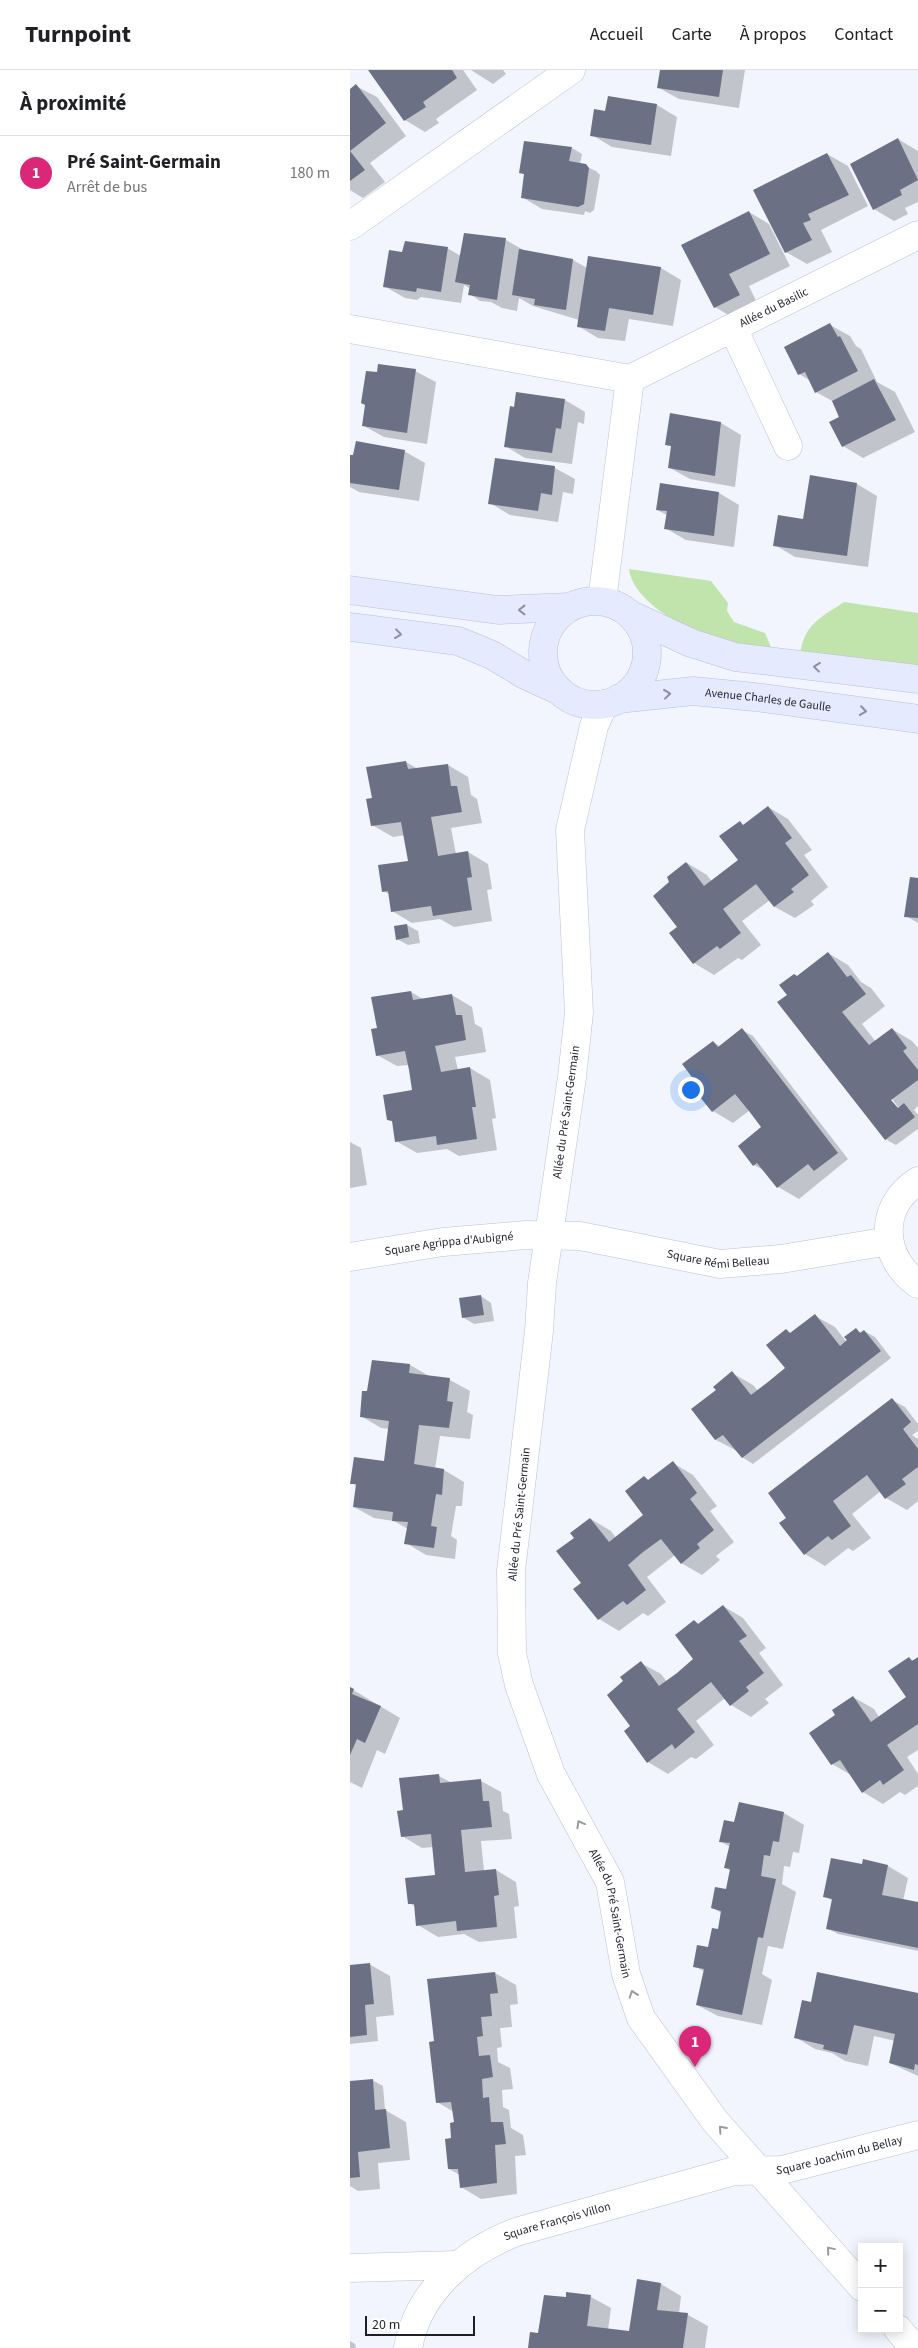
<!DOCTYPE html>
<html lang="fr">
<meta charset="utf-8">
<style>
body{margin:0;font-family:"Source Sans 3",sans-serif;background:#f2f2f2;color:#202124}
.controls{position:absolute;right:15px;bottom:15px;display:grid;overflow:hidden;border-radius:0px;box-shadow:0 2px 12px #0003}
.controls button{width:45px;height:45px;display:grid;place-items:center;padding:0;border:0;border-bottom:1px solid #e0e0e0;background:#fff;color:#202124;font:25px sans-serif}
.scale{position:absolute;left:15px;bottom:12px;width:110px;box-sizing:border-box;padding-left:5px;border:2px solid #1e2028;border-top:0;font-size:14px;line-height:18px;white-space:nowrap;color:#1e2028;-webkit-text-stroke:4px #fff;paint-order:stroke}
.you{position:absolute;left:340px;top:1019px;width:18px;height:18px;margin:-12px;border:4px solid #fff;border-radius:50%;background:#1a73e8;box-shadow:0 0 0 8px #1a73e833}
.badge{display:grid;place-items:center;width:32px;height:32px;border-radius:50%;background:#db2777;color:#fff;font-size:16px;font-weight:700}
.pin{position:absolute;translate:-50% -41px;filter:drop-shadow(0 1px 2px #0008)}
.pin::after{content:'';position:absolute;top:26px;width:18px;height:15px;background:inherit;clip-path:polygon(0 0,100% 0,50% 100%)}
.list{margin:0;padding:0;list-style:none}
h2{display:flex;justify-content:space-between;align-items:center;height:65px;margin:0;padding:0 20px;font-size:21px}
h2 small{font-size:16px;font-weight:400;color:#757577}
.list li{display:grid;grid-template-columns:32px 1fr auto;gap:15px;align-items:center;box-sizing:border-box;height:75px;padding:0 20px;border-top:1px solid #e0e0e0}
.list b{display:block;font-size:19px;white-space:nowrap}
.list p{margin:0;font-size:16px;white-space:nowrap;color:#757577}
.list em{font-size:16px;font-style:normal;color:#757577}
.map{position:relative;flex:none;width:568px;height:2278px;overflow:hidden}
header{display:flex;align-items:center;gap:30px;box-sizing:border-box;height:70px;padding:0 25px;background:#fff;border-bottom:1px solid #e0e0e0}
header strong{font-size:24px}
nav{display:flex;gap:28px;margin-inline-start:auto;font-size:18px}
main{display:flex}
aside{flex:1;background:#fff}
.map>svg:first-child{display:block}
</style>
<header>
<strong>Turnpoint</strong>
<nav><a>Accueil</a><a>Carte</a><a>À propos</a><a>Contact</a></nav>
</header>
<main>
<aside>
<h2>À proximité<small></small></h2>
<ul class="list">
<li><span class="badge">1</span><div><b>Pré Saint-Germain</b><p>Arrêt de bus</p></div><em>180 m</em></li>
</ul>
</aside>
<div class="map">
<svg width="568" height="2278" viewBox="0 0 568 2278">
<rect width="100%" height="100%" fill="#f2f5fe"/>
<path fill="#c0e4ac" d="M279,499L361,511L378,533L377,541L384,552L415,563L424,584C410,581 393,580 379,575C347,565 284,536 279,499Z
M494,532L568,543V599L450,586C453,555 470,548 494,532Z"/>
<path fill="#0003" fill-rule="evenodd" d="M19,0H113L127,20L86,49L89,53L75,62L55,50Z
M121,0H153L156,4L143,14Z
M311,0H395L389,38L329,29L309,18Z
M6,16L27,27L56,66L20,93L35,112L13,128L0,120V21Z
M307,35L327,47L321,86L262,77L242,65L255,42Z
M548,69L568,81V132L555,138L558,144L544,151L524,139Z
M222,78L232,84L230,94L246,101L250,105L244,140L240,143L235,141L234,145L192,139L172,127L175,105L170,102Z
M477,84L498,96L518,136L471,160L482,182L457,194L436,182Z
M399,142L419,154L440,196L399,216L409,237L385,249L365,237Z
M156,170L177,182L223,190L237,198H311L331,210L323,256L279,249L275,271L248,268L228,256L229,250L183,236L169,228L167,241L152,238L141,232L130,231L120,224L121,219L114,215L111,233L71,227L67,230L55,228L34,216L53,184L97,178L111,186Z
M480,255L500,266L506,276L511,279L527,312L545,322L565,362L513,388L493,376L489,348L484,332L466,322L461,311L449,304Z
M65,301L86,312L77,374L34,367L14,356L16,335L28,303Z
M215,330L235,342L234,354L228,352L222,394L175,388L155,376L165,338Z
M371,353L391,365L385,417L340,409L320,398L322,377L317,374Z
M54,381L75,393L69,431L9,422L0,417V386Z
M146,389L205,398L225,409L223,424L213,422L208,452L160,445L140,433Z
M507,414L527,426L518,497L445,487L425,475L454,451Z
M369,423L389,435L384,477L336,470L315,458L317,445L307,440Z
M56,692L68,699L98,695L118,707L121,725L127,729L132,753L101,758L106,784L118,782L138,794L142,819L137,820L142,851L104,857L90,849L62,853L42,841L39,824L33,821L60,792L55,765L43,767L22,755L23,729Z
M418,737L438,749L462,780L454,785L478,817L461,831L464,835L445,848L425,837L420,830L392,851L411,875L392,890L388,888L364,905L344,893L329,858L320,813L337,793L357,805L362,812L390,791V753L394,756Z
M568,809V853L556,846Z
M57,855L68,861L70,873L58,875L47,869Z
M478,883L498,895L511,912L521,918L535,936L512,954L526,972L542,959L562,971L568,978V1036L564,1040L568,1045V1059L546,1075L535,1069L439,925L447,907ZM537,1027L542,1029L552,1042L550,1044Z
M61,922L73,929L102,925L122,937L125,954L132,958L136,982L105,987L108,1000L120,998L140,1010L146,1048L142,1049L147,1080L109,1086L97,1079L67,1083L46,1071L43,1052L38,1049L64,1021L59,995L47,996L27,985L28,959Z
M392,960L403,966L498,1089L449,1129L428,1117L417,1102L404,1095L413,1058L400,1040L383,1053L363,1041L348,1023L353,1019L363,972L371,977Z
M0,1072L11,1078L17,1115L0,1118Z
M131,1226L141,1233L144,1251L124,1254L114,1248Z
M465,1246L485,1257L498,1274L506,1260L512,1263L514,1261L525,1267L541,1288L403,1394L392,1387L387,1381L366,1370L343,1339L367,1320L382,1303L403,1315L408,1321L437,1298L436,1261L441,1264Z
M60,1295L81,1307L100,1310L120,1321L117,1342L123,1345L120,1369L90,1366L85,1399L94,1400L114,1412L112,1436H106L101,1466L107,1470L105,1489L76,1485L56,1473L58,1459L44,1451L24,1448L4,1437L7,1416L1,1413L35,1393L39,1359L31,1358L11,1346L19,1322Z
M542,1330L555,1337L568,1354V1361L562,1365L568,1369V1431L557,1440L536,1428L531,1421L502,1444L521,1468L503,1481L498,1478L475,1496L455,1484L431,1454Z
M323,1393L343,1405L367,1436L360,1441L384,1472L366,1486L370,1490L352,1505L331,1493L325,1485L297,1507L316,1532L298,1546L293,1543L269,1561L249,1549L233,1513L226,1468L241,1449L261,1461L266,1468L295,1446V1408L300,1411Z
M373,1536L393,1548L416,1578L409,1583L433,1615L415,1629L419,1633L401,1647L381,1635L375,1628L346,1651L364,1675L346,1689L341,1687L318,1704L298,1692L282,1657L275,1611L291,1593L311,1604L317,1612L345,1590L344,1551L349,1554Z
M559,1588L564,1591L568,1589V1680L557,1687L568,1704V1716L555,1725L550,1722L533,1734L513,1722L501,1705L482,1694L461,1663L486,1645L503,1627L524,1639L529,1647L558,1627Z
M0,1618L50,1648L35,1684L27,1680L12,1718L0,1712Z
M89,1706L102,1713L131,1711L151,1722L153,1741L159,1744L162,1769L131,1771L134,1801L146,1800L166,1812L169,1836L164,1837L167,1868L129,1872L114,1864L88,1867L68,1855L66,1837L59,1833L86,1806L83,1777L72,1778L52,1766L54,1741Z
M434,1743L454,1755L449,1783L443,1782L440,1797L434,1796L432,1814L446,1822L433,1879L418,1876L412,1904L422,1910L412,1955L368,1946L347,1935L355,1902L344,1896L359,1878L369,1860L372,1843L362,1838L377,1820L381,1801L376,1798L380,1777L370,1771L385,1754Z
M513,1796H538L558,1808L553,1831L568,1834V1881L488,1864L477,1858L483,1831L475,1826Z
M19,1894L40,1906L44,1945L26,1947L28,1971L0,1974V1896Z
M145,1903L166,1915L168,1934L160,1935L162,1957L150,1958L152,1977L147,1978L148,1992L160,1998L163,2019L152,2020L153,2037L159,2040L161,2058L173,2065L176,2085L165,2086L167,2124L131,2129L111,2117L110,2105L99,2099L105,2053L104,2042L87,2032L86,1972Z
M568,1924V2006L540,1993L545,1971L524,1966L518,1996L495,1991L482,1983L465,1979L445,1967L462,1933Z
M22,2010L33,2016L35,2040L56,2052L60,2090L28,2093L30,2119L8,2121L0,2116V2012Z
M311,2214L331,2226L329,2244L338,2245L358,2256L355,2278H179L217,2229V2224L241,2227L261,2238L258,2260L280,2263Z
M0,2271L5,2274L6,2278H0Z"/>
<path fill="#6b7084" d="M18,0H102L107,8L73,32L76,37L54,51Z
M310,0H373L369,27L307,18Z
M6,14L36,53L0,81L15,100L0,111V19Z
M258,26L307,34L301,75L240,66L244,39L255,41Z
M548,68L568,110L550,120L552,125L523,140L500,94Z
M174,71L222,77L219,91L236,94L239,98L234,134L228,137L171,128L174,104L169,103Z
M477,83L499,125L458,144L461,150L453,153L462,170L435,183L403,120Z
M399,141L420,184L379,204L390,225L364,238L331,175Z
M114,163L156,168L147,230L118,225L120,215L105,212Z
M55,171L98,177L91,222L67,218L66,222L33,217L39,180L52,182Z
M169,179L223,189L216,240L184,235L185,229L162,225Z
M238,186L311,197L303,245L259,238L255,261L227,257Z
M480,253L488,267L490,266L508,301L465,323L455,302L448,305L434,277Z
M28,294L66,299L57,363L12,356L15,335L11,333L16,301L27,302Z
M524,309L546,350L492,377L479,352L489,347L482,331Z
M166,322L215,329L211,359L206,358L202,383L154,377L160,336L164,337Z
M320,343L371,352L365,406L318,398L321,376L315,375Z
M6,371L55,380L49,420L0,413V385H3Z
M145,388L205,396L202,425L191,423L188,441L138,434Z
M460,405L507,413L497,486L423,476L428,445L453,449Z
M310,413L369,422L364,466L314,459L317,441L306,440Z
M56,691L58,699L98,694L101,716H107L112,742L81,747L88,786L118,781L122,807L117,808L122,840L83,846L81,836L41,842L38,821L32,822L28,795L58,791L51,752L21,756L16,729L22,728L16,697Z
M418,736L442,768L435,773L459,805L441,819L444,822L424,837L406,814L373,839L391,863L370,879L367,876L343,894L319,863L327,857L303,826L319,812L317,807L336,792L354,816L388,790L369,766L390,751L393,755Z
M560,807L568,808V848L554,847Z
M57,854L59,867L46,870L44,856Z
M478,882L497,907L501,905L516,924L492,942L519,975L542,958L557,978L553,981L568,1000V1010L541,1030L548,1038L554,1033L565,1047L535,1070L427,932L437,925L429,915L444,904L447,906Z
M61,921L63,930L102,924L106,945H112L116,970L85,976L91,1002L120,997L126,1037H122L127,1069L87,1075L86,1066L45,1072L42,1051L37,1050L33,1025L62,1020L59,1000L55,981L26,986L21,959L27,958L21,927Z
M392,958L488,1083L464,1101L458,1094L427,1118L407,1093L403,1096L388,1076L411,1057L399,1041L385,1024L362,1042L346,1022L351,1019L332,994L363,971L368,977Z
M131,1225L134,1245L112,1248L109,1228Z
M465,1244L490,1276L497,1270L494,1267L506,1258L510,1263L514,1260L531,1281L392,1388L373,1365L365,1370L341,1339L366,1320L363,1317L382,1301L401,1325L418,1312L435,1298L416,1275L436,1259L440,1263Z
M22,1290L60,1294L59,1303L100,1308L97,1331L103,1332L99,1358L69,1355L64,1394L94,1399L92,1425L86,1424L81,1456L87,1457L84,1478L54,1474L58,1452L42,1451L43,1442L3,1437L6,1414H0L4,1387L34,1391L39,1351L10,1347L12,1321H17Z
M542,1328L561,1352L553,1359L568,1379V1397L552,1409L556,1414L535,1429L517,1405L483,1431L501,1456L482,1470L478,1466L454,1485L429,1453L436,1448L418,1423Z
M323,1391L347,1423L340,1429L364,1460L347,1474L350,1478L331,1494L311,1469L293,1482L278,1495L296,1520L277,1535L273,1531L248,1550L223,1519L231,1513L206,1481L224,1468L220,1463L240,1448L259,1472L293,1445L275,1421L294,1406L298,1410Z
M373,1535L397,1566L389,1571L414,1603L396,1617L399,1621L380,1636L361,1612L327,1639L345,1662L325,1679L322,1674L297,1693L274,1661L280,1656L257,1625L273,1611L270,1607L291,1591L309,1616L327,1603L343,1589L325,1565L344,1550L348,1554Z
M559,1587L562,1591L568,1587V1654L537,1675L554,1700L533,1715L530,1710L512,1723L490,1690L481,1695L459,1663L485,1645L482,1640L503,1626L521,1652L556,1627L538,1601Z
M0,1617L4,1619L2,1624L31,1636L15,1673L7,1669L0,1685Z
M89,1704L90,1713L131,1709L133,1731H139L142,1757L111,1760L115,1802L146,1799L149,1825L144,1826L147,1857L107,1861L106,1851L66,1856L64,1834H58L55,1808L85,1805L81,1764L51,1767L47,1741L53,1740L49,1708Z
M389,1732L434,1742L429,1772L423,1771L420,1786L414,1785L411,1806L426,1809L413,1868L408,1867L392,1945L346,1935L354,1899L343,1897L347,1875L358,1877L362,1858L368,1859L371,1841L361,1838L365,1817L376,1819L380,1799L374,1798L380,1773L369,1772L374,1750L384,1752Z
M481,1788L512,1794L513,1789L538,1795L532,1825L568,1832V1878L476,1859L482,1829L473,1827Z
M20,1893L24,1934L15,1935L17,1965L0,1967V1895Z
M145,1902L148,1923L140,1924L142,1946L131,1947L133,1966L127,1967L129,1986L140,1985L143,2007L132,2009L133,2028L139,2027L141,2052H153L156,2074L145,2075L147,2113L110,2118L108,2099H98L95,2069L101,2068L100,2053L104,2052L101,2032L86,2033L79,1972L84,1971L77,1909Z
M467,1902L568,1923V1995L565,1994L564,2000L539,1993L545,1964L504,1955L497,1985L473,1979L474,1975L444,1968L452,1930L461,1932Z
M23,2009L25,2040L36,2039L40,2078L8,2082L10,2107L0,2108V2011Z
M287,2209L311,2213L307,2240L338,2243L333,2278H178L180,2262L188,2263L194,2225L216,2227V2222L241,2225L237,2256L279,2261Z"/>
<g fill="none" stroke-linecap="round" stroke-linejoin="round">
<defs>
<g id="street">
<path d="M0,156L221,0"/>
<path d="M383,258L438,376"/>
<path id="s1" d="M0,259L280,309L568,165"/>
<path d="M252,531L280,309"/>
<path id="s2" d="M254,634L244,656L220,760L229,943L222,1007L192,1213L189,1261L161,1501L162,1583L169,1615L201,1704L260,1812L276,1904L291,1948L365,2051L512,2217"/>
<path d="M568,1111C527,1137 531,1188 568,1214"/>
<path id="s3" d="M0,1187L93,1172L176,1165L230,1166L370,1194L431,1189L539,1171"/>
<path d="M0,2198L108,2195"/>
<path d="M548,2259L564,2278"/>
<path id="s4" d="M58,2278C68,2221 115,2182 166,2162L384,2101L432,2100L568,2065"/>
</g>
<g id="secondary">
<path d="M0,520L148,540L220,537"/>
<circle cx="245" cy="583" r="52"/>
<path d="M281,545L341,573L385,587L568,609"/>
<path d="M0,557L108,571L142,585L175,605L210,621"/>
<path id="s5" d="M268,629L343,621L405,627L568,649"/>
</g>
</defs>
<use href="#street" stroke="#babfd5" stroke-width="29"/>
<use href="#secondary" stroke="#babfd5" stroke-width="29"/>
<use href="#street" stroke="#fff" stroke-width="28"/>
<use href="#secondary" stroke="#e5eafe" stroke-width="28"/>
</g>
<defs><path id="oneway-chevron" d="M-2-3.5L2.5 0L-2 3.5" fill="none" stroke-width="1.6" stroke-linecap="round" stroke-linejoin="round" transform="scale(1.25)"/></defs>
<g stroke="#8b8f9e">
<use href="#oneway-chevron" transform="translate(172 540) rotate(180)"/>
<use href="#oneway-chevron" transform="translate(48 564) rotate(7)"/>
<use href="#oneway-chevron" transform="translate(467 597) rotate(-173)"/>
<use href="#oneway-chevron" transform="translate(317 624) rotate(-6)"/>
<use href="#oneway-chevron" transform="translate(513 641) rotate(8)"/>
</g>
<g stroke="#9a9b9e">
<use href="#oneway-chevron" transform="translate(230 1754) rotate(-119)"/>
<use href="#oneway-chevron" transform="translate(283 1924) rotate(-109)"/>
<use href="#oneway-chevron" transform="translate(372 2059) rotate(-132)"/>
<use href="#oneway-chevron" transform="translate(480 2180) rotate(-130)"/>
</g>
<g text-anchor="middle" stroke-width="5" stroke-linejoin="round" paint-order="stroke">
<g font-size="12" fill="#1e2028" stroke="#fff">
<text dy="4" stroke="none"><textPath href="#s1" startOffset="445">Allée du Basilic</textPath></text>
<text dy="4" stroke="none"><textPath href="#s5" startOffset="151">Avenue Charles de Gaulle</textPath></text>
<text transform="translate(216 1042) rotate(-82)" y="4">Allée du Pré Saint-Germain</text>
<text dy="4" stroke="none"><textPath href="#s3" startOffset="100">Square Agrippa d'Aubigné</textPath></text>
<text dy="4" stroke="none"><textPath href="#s3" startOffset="372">Square Rémi Belleau</textPath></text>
<text transform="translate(169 1444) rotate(-84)" y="4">Allée du Pré Saint-Germain</text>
<text dy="4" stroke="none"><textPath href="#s2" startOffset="1239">Allée du Pré Saint-Germain</textPath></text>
<text dy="4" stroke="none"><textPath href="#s4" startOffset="499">Square Joachim du Bellay</textPath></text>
<text dy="4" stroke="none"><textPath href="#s4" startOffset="208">Square François Villon</textPath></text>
</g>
</g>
</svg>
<div class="controls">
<button>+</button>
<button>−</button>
</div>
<div class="scale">20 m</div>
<div class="you"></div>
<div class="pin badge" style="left:345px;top:1997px">1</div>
</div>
</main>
